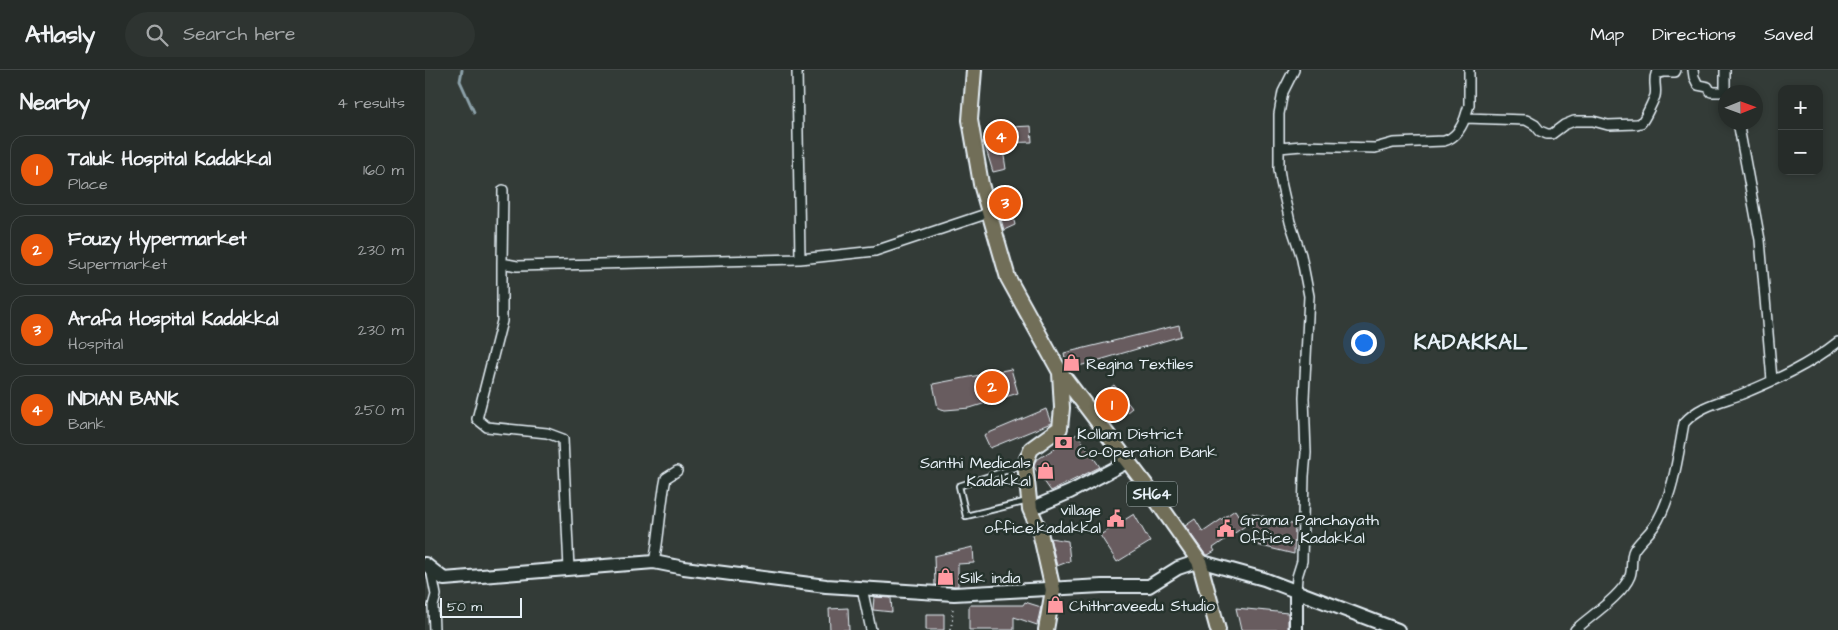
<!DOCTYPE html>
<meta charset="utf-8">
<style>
body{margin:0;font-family:"Architects Daughter",sans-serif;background:#2e3431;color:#f1f3f6}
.controls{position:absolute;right:15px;top:15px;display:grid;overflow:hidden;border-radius:10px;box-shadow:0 2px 8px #0003}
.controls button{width:45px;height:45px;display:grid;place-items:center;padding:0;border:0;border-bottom:1px solid #424846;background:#262c29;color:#f1f3f6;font:25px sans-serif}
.compass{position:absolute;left:1293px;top:15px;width:45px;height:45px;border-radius:50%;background:#262c29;box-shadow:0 2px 8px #0003;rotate:89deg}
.scale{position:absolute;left:15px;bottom:12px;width:82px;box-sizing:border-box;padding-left:5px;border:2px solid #e8f1f8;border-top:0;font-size:14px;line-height:18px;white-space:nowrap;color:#e8f1f8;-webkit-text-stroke:4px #26332d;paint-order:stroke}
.you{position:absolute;left:938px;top:272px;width:18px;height:18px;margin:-12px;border:4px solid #fff;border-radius:50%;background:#1a73e8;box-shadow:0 0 0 8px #1a73e833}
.badge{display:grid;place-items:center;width:32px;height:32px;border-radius:50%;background:#ea580c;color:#fff;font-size:16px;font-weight:700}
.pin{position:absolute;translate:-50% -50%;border:2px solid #fff;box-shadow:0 1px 5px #0006}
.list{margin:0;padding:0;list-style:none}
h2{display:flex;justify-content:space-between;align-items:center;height:65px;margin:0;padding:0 20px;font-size:21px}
h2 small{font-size:16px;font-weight:400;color:#a4a7a8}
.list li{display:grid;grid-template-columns:32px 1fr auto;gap:15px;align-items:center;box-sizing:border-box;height:70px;margin:0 10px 10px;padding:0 10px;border:1px solid #424846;border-radius:15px}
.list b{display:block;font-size:19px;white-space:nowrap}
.list p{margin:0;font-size:16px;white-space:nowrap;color:#a4a7a8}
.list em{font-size:16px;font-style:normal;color:#a4a7a8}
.icon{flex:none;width:28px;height:28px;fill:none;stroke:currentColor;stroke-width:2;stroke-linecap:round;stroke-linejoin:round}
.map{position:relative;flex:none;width:1413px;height:560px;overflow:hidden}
header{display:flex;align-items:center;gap:30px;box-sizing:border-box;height:70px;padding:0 25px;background:#262c29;border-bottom:1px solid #424846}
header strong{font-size:24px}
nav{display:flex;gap:28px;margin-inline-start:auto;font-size:18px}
.search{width:350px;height:45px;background:#2e3431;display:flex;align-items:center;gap:12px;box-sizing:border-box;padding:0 18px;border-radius:28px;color:#a4a7a8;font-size:19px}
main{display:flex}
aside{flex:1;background:#262c29}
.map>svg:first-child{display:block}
</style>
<header>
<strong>Atlasly</strong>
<div class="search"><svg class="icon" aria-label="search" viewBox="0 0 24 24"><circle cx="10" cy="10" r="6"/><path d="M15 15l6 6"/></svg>Search here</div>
<nav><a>Map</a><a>Directions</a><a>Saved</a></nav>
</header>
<main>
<aside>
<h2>Nearby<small>4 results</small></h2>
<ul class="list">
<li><span class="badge">1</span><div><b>Taluk Hospital Kadakkal</b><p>Place</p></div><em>160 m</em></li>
<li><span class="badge">2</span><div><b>Fouzy Hypermarket</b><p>Supermarket</p></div><em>230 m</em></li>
<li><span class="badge">3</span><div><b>Arafa Hospital Kadakkal</b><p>Hospital</p></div><em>230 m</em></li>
<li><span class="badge">4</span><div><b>INDIAN BANK</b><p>Bank</p></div><em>250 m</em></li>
</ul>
</aside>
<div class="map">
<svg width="1413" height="560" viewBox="0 0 1413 560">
<rect width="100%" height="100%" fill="#333b37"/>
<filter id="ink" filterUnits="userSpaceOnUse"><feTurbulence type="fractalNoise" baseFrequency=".02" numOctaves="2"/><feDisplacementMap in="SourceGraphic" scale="10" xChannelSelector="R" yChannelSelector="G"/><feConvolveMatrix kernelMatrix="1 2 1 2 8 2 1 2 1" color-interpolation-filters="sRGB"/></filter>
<g filter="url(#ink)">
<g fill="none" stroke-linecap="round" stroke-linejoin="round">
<path stroke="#8ca1a9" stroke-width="3" d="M37,0L35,11L49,42"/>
</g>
<path fill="#675c5f" stroke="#e8f1f8" d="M606,56L607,72L577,73L581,99L568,102L560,76H564V58Z
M594,120L597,130L586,137L590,155L579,160L569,124Z
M754,255L756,266L644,299L642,297L639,283Z
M586,299L593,323L545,338L520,340L513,338L508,314Z
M689,315L707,338L686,355L668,331Z
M621,339L626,353L565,378L559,365Z
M652,364L675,397L626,421L609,397L610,391Z
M810,440L820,456L788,478L790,481L783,485L780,484L760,456L770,449L778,462Z
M827,443L870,455L869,484L828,474Z
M709,444L725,472L692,492L675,465Z
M625,468L643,471L645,491L632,496Z
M548,477L549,493L533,494V516L510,515L509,486Z
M449,527L466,528L467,542L448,540Z
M600,532L616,537L612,555L589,547V560H544V535H598Z
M423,538L424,560H405L404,539Z
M811,538L863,543V560H816Z
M501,544H519V560H501Z"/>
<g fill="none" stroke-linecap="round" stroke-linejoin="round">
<defs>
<path id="lane" d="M598,395L534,416L541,446L603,431"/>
<path id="street" d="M372,0L375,189
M869,0L858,22L854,44V99L856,112L865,152L876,185L884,226L879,328L881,383L879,406L877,491L872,507L871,521
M1268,0L1269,7L1273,15L1283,17L1286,22H1300V0
M1040,48L1044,35V0
M1313,52L1335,170L1347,310
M854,78L877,76L950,78L968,73L1019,71C1030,68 1036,59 1040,48L1101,50L1110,55L1115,61L1122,64H1127L1139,55L1149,51H1168L1183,55L1212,54L1216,53C1220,49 1228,31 1230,26C1232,19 1228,11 1231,4L1239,2H1250L1251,0
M78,120L77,193L92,196L375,189L450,181L564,143
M77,193V251L52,349L62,357L122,363L138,369L144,499
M229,492C235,464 235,436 241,408L252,401
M6,499L11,525L8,536L9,560
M437,518L446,560
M1150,560C1165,546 1197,526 1205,506C1208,499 1205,487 1209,480C1216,469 1227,462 1233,450C1249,421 1253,385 1259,353C1275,335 1296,332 1317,324C1351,310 1384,295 1413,272"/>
<path id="secondary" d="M605,439L645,422L702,392
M0,494L19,509L229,492L259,498L401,516L529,524L677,516H724L753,498L774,491L839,509L973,560
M871,521V560"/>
<path id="primary" d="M549,0L545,50L556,114L583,208L635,302L720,414L774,491L793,560
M621,560L628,520L615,462L605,439L600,394L606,379L635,358L637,338L635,303"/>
</defs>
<use href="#lane" stroke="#e8f1f8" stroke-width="8"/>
<use href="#street" stroke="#e8f1f8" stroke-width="12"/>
<use href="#secondary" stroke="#e8f1f8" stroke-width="16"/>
<use href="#primary" stroke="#e8f1f8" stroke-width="18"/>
<path stroke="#e8f1f8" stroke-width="2" stroke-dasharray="1 4" stroke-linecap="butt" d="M526,560L528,536"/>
<use href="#lane" stroke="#26332d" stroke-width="4.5"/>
<use href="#street" stroke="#26332d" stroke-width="9"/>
<use href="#secondary" stroke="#26332d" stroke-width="12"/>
<use href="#primary" stroke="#716e59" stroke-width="14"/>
</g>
</g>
<defs>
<symbol id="shop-bare" viewBox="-9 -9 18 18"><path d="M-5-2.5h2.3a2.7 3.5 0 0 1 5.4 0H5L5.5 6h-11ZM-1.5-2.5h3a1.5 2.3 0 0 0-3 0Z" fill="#ff9aa2" stroke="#26332d" stroke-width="2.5" paint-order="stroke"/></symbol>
<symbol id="bank-bare" viewBox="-9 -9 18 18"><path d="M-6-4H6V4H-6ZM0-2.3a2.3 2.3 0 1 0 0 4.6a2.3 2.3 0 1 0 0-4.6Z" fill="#ff9aa2" stroke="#26332d" stroke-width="2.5" paint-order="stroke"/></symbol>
<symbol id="civic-bare" viewBox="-9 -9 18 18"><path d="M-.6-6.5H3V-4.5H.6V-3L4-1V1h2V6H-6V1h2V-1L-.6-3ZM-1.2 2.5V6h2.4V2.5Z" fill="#ff9aa2" stroke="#26332d" stroke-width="2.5" paint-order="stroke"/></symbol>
</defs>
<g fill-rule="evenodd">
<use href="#shop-bare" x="634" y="280" width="25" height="25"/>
<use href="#bank-bare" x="626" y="360" width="25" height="25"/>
<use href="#shop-bare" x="608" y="388" width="25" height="25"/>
<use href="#civic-bare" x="678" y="436" width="25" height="25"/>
<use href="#civic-bare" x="788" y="446" width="25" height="25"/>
<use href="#shop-bare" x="508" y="494" width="25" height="25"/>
<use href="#shop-bare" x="618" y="522" width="25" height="25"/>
</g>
<g text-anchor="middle" stroke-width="5" stroke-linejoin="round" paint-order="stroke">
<rect fill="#26332d" stroke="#aeb8bb" stroke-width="1" x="702" y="411.5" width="50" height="25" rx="4"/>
<g font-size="15" font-weight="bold" fill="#e8f1f8">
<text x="727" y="429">SH64</text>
</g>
<g font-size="16" fill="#e8f1f8" stroke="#26332d" text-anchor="start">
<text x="661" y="299">Regina Textiles</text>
<text x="652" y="369">Kollam District<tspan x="652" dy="18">Co-Operation Bank</tspan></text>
<text x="606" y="398" text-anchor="end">Santhi Medicals<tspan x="606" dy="18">Kadakkal</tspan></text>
<text x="676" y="445" text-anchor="end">village<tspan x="676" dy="18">office,kadakkal</tspan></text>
<text x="815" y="455">Grama Panchayath<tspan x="815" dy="18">Office, Kadakkal</tspan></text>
<text x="535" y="513">Silk india</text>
<text x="644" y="541">Chithraveedu Studio</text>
</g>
<g font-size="21" font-weight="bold" letter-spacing="1" fill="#e8f1f8" stroke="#26332d">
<text x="1046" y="279">KADAKKAL</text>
</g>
</g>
</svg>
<div class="controls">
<button>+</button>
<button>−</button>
</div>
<svg class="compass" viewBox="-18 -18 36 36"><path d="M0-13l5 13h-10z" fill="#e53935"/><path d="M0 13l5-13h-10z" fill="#a4a7a8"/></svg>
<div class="scale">50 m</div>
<div class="you"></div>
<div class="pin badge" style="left:687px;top:335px">1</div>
<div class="pin badge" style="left:567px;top:317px">2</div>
<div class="pin badge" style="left:580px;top:133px">3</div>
<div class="pin badge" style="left:576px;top:67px">4</div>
</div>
</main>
